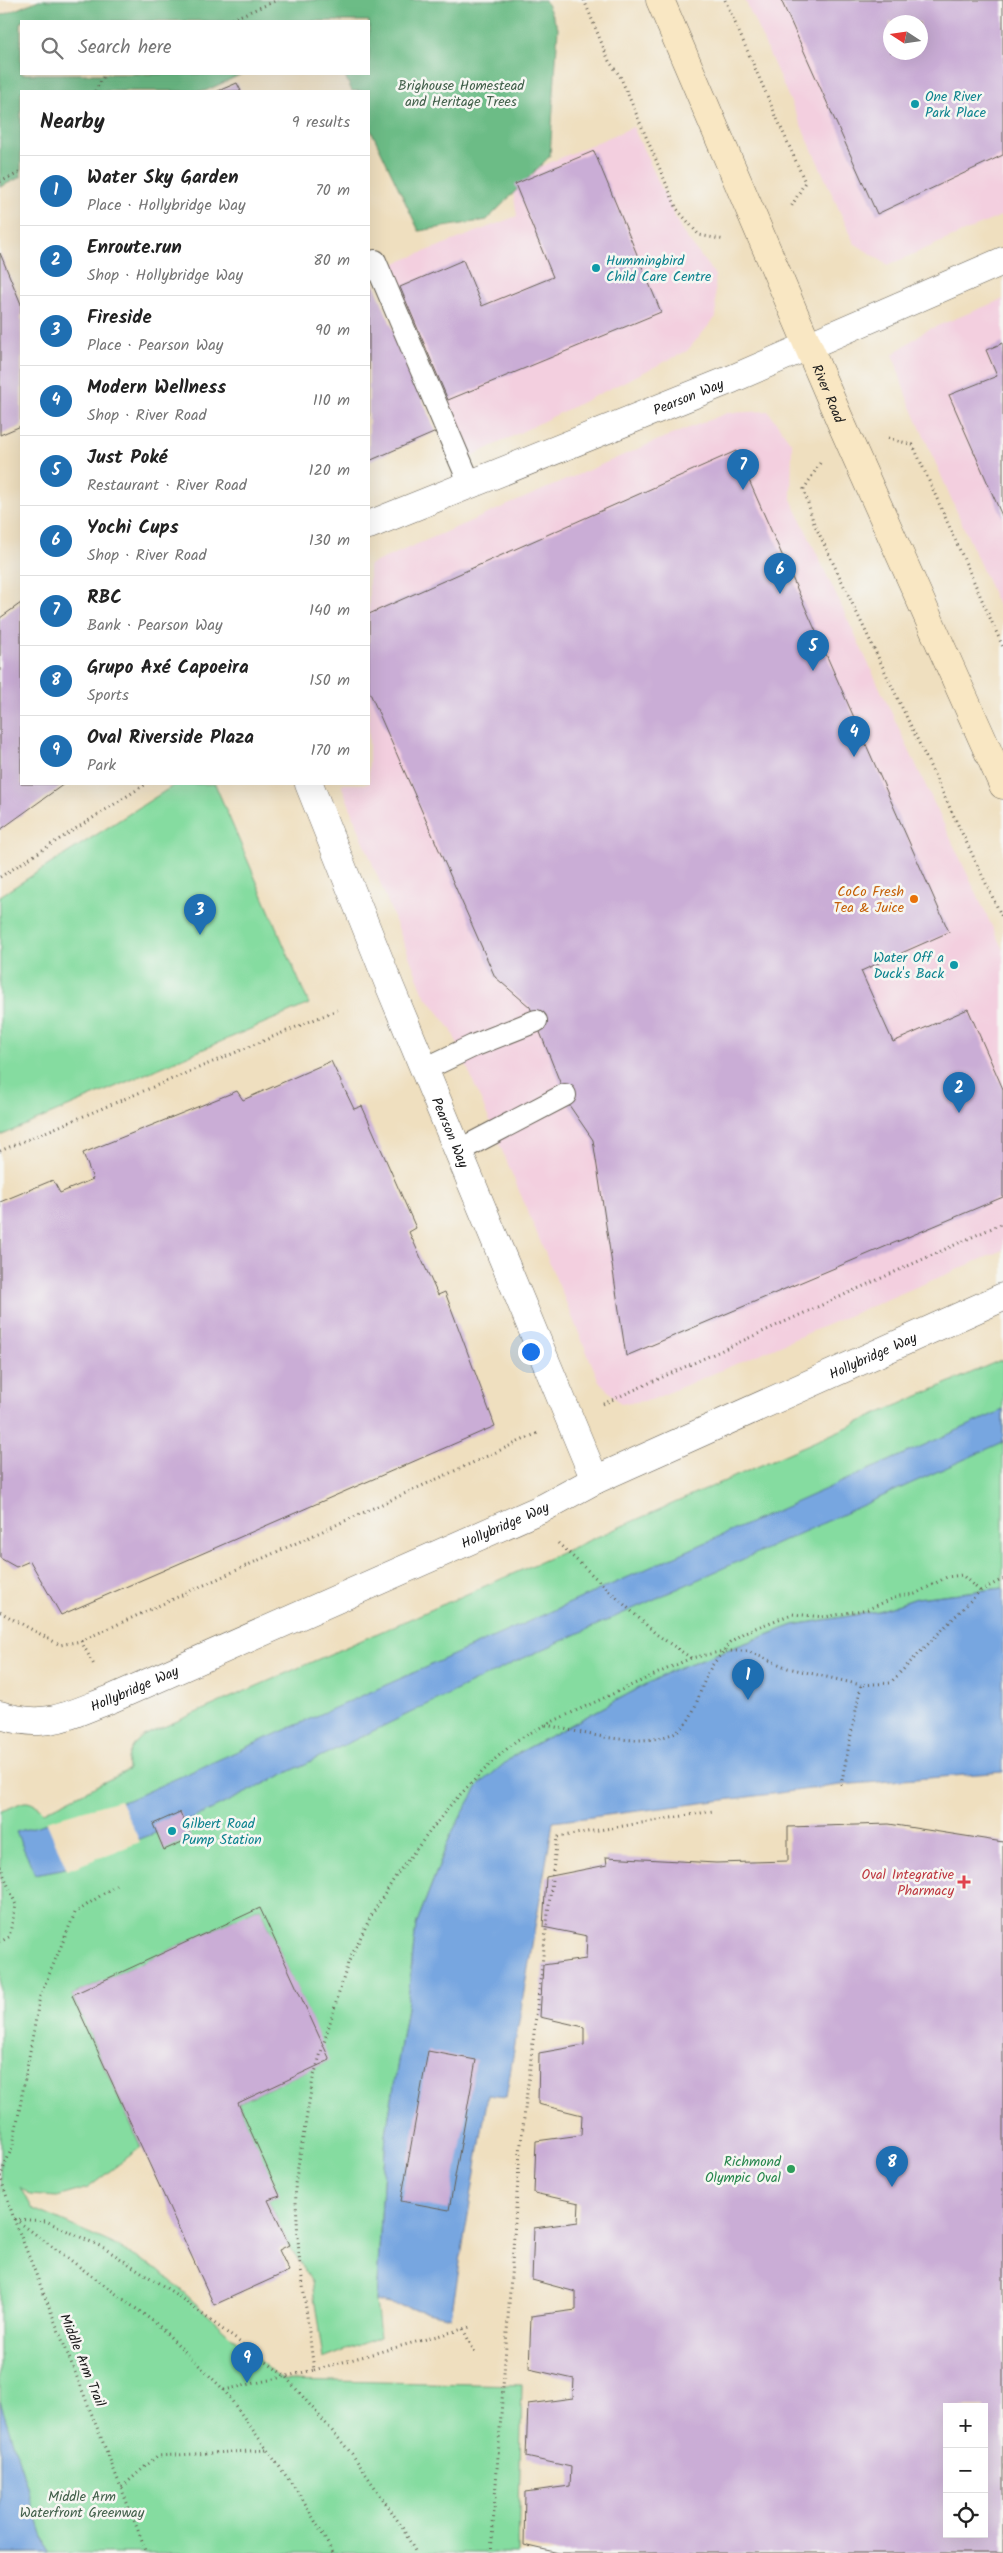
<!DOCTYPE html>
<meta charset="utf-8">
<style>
body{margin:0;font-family:Kalam,sans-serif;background:#f6f6f6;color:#222}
.controls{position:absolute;right:15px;bottom:15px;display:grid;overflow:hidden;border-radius:0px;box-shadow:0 5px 20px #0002}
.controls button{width:45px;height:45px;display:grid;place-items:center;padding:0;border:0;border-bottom:1px solid #e0e0e0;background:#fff;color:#222;font:25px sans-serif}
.compass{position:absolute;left:883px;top:15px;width:45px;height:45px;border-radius:50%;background:#fff;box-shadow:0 5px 20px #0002;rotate:282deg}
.you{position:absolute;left:530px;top:1351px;width:18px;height:18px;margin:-12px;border:4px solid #fff;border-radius:50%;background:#1a73e8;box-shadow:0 0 0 8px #1a73e833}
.badge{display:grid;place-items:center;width:32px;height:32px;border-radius:50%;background:#1f6fb2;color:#fff;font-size:16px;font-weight:700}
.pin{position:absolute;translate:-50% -41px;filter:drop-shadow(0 1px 2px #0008)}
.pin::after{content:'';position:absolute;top:26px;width:18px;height:15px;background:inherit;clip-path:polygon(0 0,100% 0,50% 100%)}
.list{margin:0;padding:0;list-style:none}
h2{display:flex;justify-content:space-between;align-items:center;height:65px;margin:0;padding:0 20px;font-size:21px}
h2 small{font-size:16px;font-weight:400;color:#767676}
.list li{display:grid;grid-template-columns:32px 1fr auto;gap:15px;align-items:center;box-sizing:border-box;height:70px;padding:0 20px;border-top:1px solid #e0e0e0}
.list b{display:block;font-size:19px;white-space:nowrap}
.list p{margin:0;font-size:16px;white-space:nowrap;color:#767676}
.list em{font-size:16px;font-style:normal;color:#767676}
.icon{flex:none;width:28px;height:28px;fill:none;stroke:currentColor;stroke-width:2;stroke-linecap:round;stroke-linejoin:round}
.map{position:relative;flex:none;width:1003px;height:2553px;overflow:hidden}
.search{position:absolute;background:#fff;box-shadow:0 5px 20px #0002;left:20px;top:20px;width:350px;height:55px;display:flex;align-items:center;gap:12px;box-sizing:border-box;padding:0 18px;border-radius:0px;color:#767676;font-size:19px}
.panel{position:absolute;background:#fff;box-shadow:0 5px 20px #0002;left:20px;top:90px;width:350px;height:695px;border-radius:0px}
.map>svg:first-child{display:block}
</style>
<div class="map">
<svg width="1003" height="2553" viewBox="0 0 1003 2553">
<rect width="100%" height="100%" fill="#f6f6f2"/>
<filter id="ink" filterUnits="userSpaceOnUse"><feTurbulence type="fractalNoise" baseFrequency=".02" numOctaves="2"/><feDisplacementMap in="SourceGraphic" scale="10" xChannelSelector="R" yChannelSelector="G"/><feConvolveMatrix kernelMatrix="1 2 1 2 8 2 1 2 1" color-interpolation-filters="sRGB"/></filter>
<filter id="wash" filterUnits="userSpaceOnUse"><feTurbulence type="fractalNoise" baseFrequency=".0096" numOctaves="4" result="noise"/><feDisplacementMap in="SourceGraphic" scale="20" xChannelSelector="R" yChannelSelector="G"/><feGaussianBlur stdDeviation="1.12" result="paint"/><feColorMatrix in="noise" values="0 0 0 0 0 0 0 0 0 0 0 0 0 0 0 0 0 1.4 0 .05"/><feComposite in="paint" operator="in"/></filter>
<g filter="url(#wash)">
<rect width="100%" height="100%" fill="#efdfbf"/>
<path fill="#f3cfdf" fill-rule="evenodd" d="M745,0H1003V215L888,265L854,243ZM890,22H920V52H890Z
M633,127L681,230L715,275L716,317L687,351L468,458L388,266L517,216L511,179Z
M1003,299V617L905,393L893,354L925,331Z
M768,411L792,444L791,499L1003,950V1250L651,1400L621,1404L599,1381L451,1029L424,994L341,784H369V565L656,441L727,413Z"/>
<path fill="#85dca0" stroke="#507c5e" d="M176,784H215L309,1004L0,1136V896Z
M1003,1359V1588L917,1598L879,1611L794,1625L673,1670L513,1756L451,1834L416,1925L407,2007L386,2134L376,2301L380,2337L323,2359L312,2282L289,2245L268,2200L279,2196L238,2103L329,2060L260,1908L72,1995L141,2147L88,2188L57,2197L30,2195L21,2187L32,2208L111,2243L159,2270L252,2355L283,2380L522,2385L518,2553H0V1811C22,1806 23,1793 44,1812L128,1770C126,1755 132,1745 143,1736Z"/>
<path fill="#6cbc86" stroke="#446c51" d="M39,0H545L558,28L550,156L487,220L419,231L369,126V91H352L344,74H369V21H21V74H242L205,91H21V177L0,187V16Z"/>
<path fill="#77a6e0" stroke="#4a617e" d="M1003,1410V1442L515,1662L192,1819L62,1869L35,1874L16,1832L128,1800Z
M1003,1588V1772L841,1785L553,1822L506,2097L488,2095L451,2317L376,2301L386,2134L407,2007L416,1925L451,1834L478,1786L513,1756L673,1670L794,1625L879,1611L917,1598Z
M0,2401L48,2553H0Z"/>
<path fill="#efdfbf" d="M120,1800L140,1842L67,1870L46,1821Z"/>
<g id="blocks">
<path fill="#caadd6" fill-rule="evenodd" d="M781,0H1003V155L877,214ZM890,22H920V52H890Z
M237,83L241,91H218Z
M594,151L661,312L448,400L400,287L463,260L482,306L553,277L515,184Z
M0,253L21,304V426L0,435Z
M369,272L436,432L369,461Z
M1003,343V518L949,395L997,376L986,350Z
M736,451L949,932L861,971L893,1042L968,1009L1003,1089V1197L626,1356L593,1140L569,1105L530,1007L495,977L369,691V614Z
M21,603V784H64L0,830V618Z
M331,1061L354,1109L362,1106L416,1228L409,1232L438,1295L445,1292L495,1426L61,1615L30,1561L16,1567L0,1558V1202L53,1180L60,1193L93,1179L83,1153L237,1091L243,1100Z
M180,1812L191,1838L164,1850L153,1824Z
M889,1824L1003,1842V2553H559L524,2545L525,2492L570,2486L571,2467L526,2457L528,2404L573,2398L574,2379L529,2369L531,2316L576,2310V2292L532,2280L534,2228L578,2222L579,2203L534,2193L536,2141L581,2135L582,2115L538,2104L539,2053L584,2045V2027L540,2017L543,1965L586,1959L587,1936L543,1927L546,1877L607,1865L606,1857L716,1863L788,1861V1827ZM947,2407H984V2534H947Z
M260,1908L330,2060L238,2103L280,2196L268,2200L289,2245L279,2250L289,2271L214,2305L72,1995Z
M428,2051L476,2060L449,2210L401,2201Z"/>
</g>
</g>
<g filter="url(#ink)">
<use href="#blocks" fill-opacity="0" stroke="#666055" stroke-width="1"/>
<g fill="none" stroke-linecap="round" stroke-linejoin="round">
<defs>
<path id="lane" d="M375,261L470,484
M425,1069L473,1046L536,1021
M458,1151L565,1095"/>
<g id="street">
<path id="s1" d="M369,525L732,379L1003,261"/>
<path id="s2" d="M309,784L390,987L595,1480"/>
<path id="s3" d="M0,1715C47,1730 68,1715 111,1699L545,1507L595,1480L1003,1297"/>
</g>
<g id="secondary">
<path id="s4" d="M660,0L842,425L1003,785"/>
</g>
</defs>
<use href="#lane" stroke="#666055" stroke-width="24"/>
<use href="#street" stroke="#666055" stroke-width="29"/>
<use href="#secondary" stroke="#666055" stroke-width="29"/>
<path stroke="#666055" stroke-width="3" stroke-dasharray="1 4" stroke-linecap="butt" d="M584,0L609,61L620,76L677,209L699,235L725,240
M725,0L805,182L790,209
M227,21L278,0
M95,91L105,74
M0,182L21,172
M888,438L913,445L1003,647
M820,463L804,489L813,521L1003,919
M0,877L146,784
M0,1151L337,1010
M603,1404L1003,1223
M558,1543L656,1634L691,1658L724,1651L730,1642L745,1632L792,1614L825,1617L868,1609L899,1596L915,1594L947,1577L962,1575L980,1591
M0,1612L60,1645L81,1641L538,1433
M81,1641L95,1667
M546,1725C582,1732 665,1758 689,1719C698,1704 701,1685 710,1669C713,1663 719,1657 724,1651H747L788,1668L861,1685
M841,1785L861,1685L890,1683L980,1591L1003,1579
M0,1866L16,1905L9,1937L0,1942
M0,2176L14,2219L147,2553
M0,2177L13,2145L40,1996L75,1913L119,1883
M14,2219L46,2221L104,2248L174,2293L285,2376L352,2454L402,2527L416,2553
M15,2219L158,2325L224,2390L302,2498L333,2553
M463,2329L476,2355
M314,2370L470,2327
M224,2390L314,2370L299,2255L295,2184L313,2079L348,1963L371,1916L397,1874L452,1803L493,1761L517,1740L545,1725L691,1658
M122,2487L157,2456L267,2450
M491,2553L520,2152L557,1837L713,1811"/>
<use href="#lane" stroke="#fff" stroke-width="22"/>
<use href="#street" stroke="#fff" stroke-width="28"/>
<use href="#secondary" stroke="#f9e7c3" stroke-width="28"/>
</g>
</g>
<g fill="#0f9aa8" stroke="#f6f6f2" stroke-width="2">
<circle cx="915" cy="104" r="5"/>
<circle cx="596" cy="268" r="5"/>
<circle cx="954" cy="965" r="5"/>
<circle cx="172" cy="1831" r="5"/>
</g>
<circle fill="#e8710a" stroke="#f6f6f2" stroke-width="2" cx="914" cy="899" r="5"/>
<path fill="#e0444e" stroke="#f6f6f2" stroke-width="2" d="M961.5 1874.5h5v5h5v5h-5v5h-5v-5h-5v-5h5z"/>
<circle fill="#2e9e5b" stroke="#f6f6f2" stroke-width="2" cx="791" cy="2169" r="5"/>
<g text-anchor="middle" stroke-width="5" stroke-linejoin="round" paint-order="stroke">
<g font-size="14" fill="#415f4a" stroke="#f6f6f2">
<text x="461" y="90">Brighouse Homestead<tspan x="461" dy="16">and Heritage Trees</tspan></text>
<text x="82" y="2501">Middle Arm<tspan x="82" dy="16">Waterfront Greenway</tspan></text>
</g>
<g font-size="14" fill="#0d838f" stroke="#f6f6f2" text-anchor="start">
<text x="925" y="101">One River<tspan x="925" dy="16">Park Place</tspan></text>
<text x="606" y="265">Hummingbird<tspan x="606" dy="16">Child Care Centre</tspan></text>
<text x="944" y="962" text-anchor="end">Water Off a<tspan x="944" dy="16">Duck's Back</tspan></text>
<text x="182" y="1828">Gilbert Road<tspan x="182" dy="16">Pump Station</tspan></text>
</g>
<g font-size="14" fill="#1c1c1c" stroke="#f6f6f2">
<text dy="5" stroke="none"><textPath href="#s4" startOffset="428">River Road</textPath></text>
<text dy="5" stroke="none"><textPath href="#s1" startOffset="344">Pearson Way</textPath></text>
<text dy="5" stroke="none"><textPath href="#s2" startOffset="376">Pearson Way</textPath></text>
<text dy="5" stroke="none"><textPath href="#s3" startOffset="951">Hollybridge Way</textPath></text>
<text dy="5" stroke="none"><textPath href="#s3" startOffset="546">Hollybridge Way</textPath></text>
<text dy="5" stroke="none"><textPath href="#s3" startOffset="141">Hollybridge Way</textPath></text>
<text transform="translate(83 2360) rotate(68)" y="5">Middle Arm Trail</text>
</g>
<g font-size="14" fill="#c56008" stroke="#f6f6f2" text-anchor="end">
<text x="904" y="896">CoCo Fresh<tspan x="904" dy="16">Tea &amp; Juice</tspan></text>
</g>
<g font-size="14" fill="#be3a42" stroke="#f6f6f2" text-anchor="end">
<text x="954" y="1879">Oval Integrative<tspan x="954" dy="16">Pharmacy</tspan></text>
</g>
<g font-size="14" fill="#27864d" stroke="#f6f6f2" text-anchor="end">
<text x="781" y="2166">Richmond<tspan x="781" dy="16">Olympic Oval</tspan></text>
</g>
</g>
</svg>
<div class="controls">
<button>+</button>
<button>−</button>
<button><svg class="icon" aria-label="locate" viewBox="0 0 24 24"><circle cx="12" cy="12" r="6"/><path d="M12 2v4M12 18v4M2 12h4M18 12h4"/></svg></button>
</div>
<svg class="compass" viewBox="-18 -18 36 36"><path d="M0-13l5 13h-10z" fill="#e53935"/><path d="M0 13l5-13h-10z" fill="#767676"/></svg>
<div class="you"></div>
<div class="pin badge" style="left:748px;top:1700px">1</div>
<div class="pin badge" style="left:959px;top:1113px">2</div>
<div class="pin badge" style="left:200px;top:935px">3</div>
<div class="pin badge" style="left:854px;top:757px">4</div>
<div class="pin badge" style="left:813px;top:671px">5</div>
<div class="pin badge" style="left:780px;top:594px">6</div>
<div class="pin badge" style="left:743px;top:490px">7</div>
<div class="pin badge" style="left:892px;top:2187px">8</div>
<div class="pin badge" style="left:247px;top:2383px">9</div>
<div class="search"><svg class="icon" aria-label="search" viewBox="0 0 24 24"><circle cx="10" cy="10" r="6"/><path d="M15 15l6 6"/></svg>Search here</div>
<section class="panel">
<h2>Nearby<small>9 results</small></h2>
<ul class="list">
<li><span class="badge">1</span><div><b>Water Sky Garden</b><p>Place · Hollybridge Way</p></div><em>70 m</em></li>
<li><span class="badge">2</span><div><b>Enroute.run</b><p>Shop · Hollybridge Way</p></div><em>80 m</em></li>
<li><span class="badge">3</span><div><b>Fireside</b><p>Place · Pearson Way</p></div><em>90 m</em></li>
<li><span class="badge">4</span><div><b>Modern Wellness</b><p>Shop · River Road</p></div><em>110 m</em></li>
<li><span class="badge">5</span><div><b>Just Poké</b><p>Restaurant · River Road</p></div><em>120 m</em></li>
<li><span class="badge">6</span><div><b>Yochi Cups</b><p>Shop · River Road</p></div><em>130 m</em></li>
<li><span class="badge">7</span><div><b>RBC</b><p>Bank · Pearson Way</p></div><em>140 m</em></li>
<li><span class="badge">8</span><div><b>Grupo Axé Capoeira</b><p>Sports</p></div><em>150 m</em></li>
<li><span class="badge">9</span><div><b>Oval Riverside Plaza</b><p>Park</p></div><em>170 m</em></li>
</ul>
</section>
</div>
